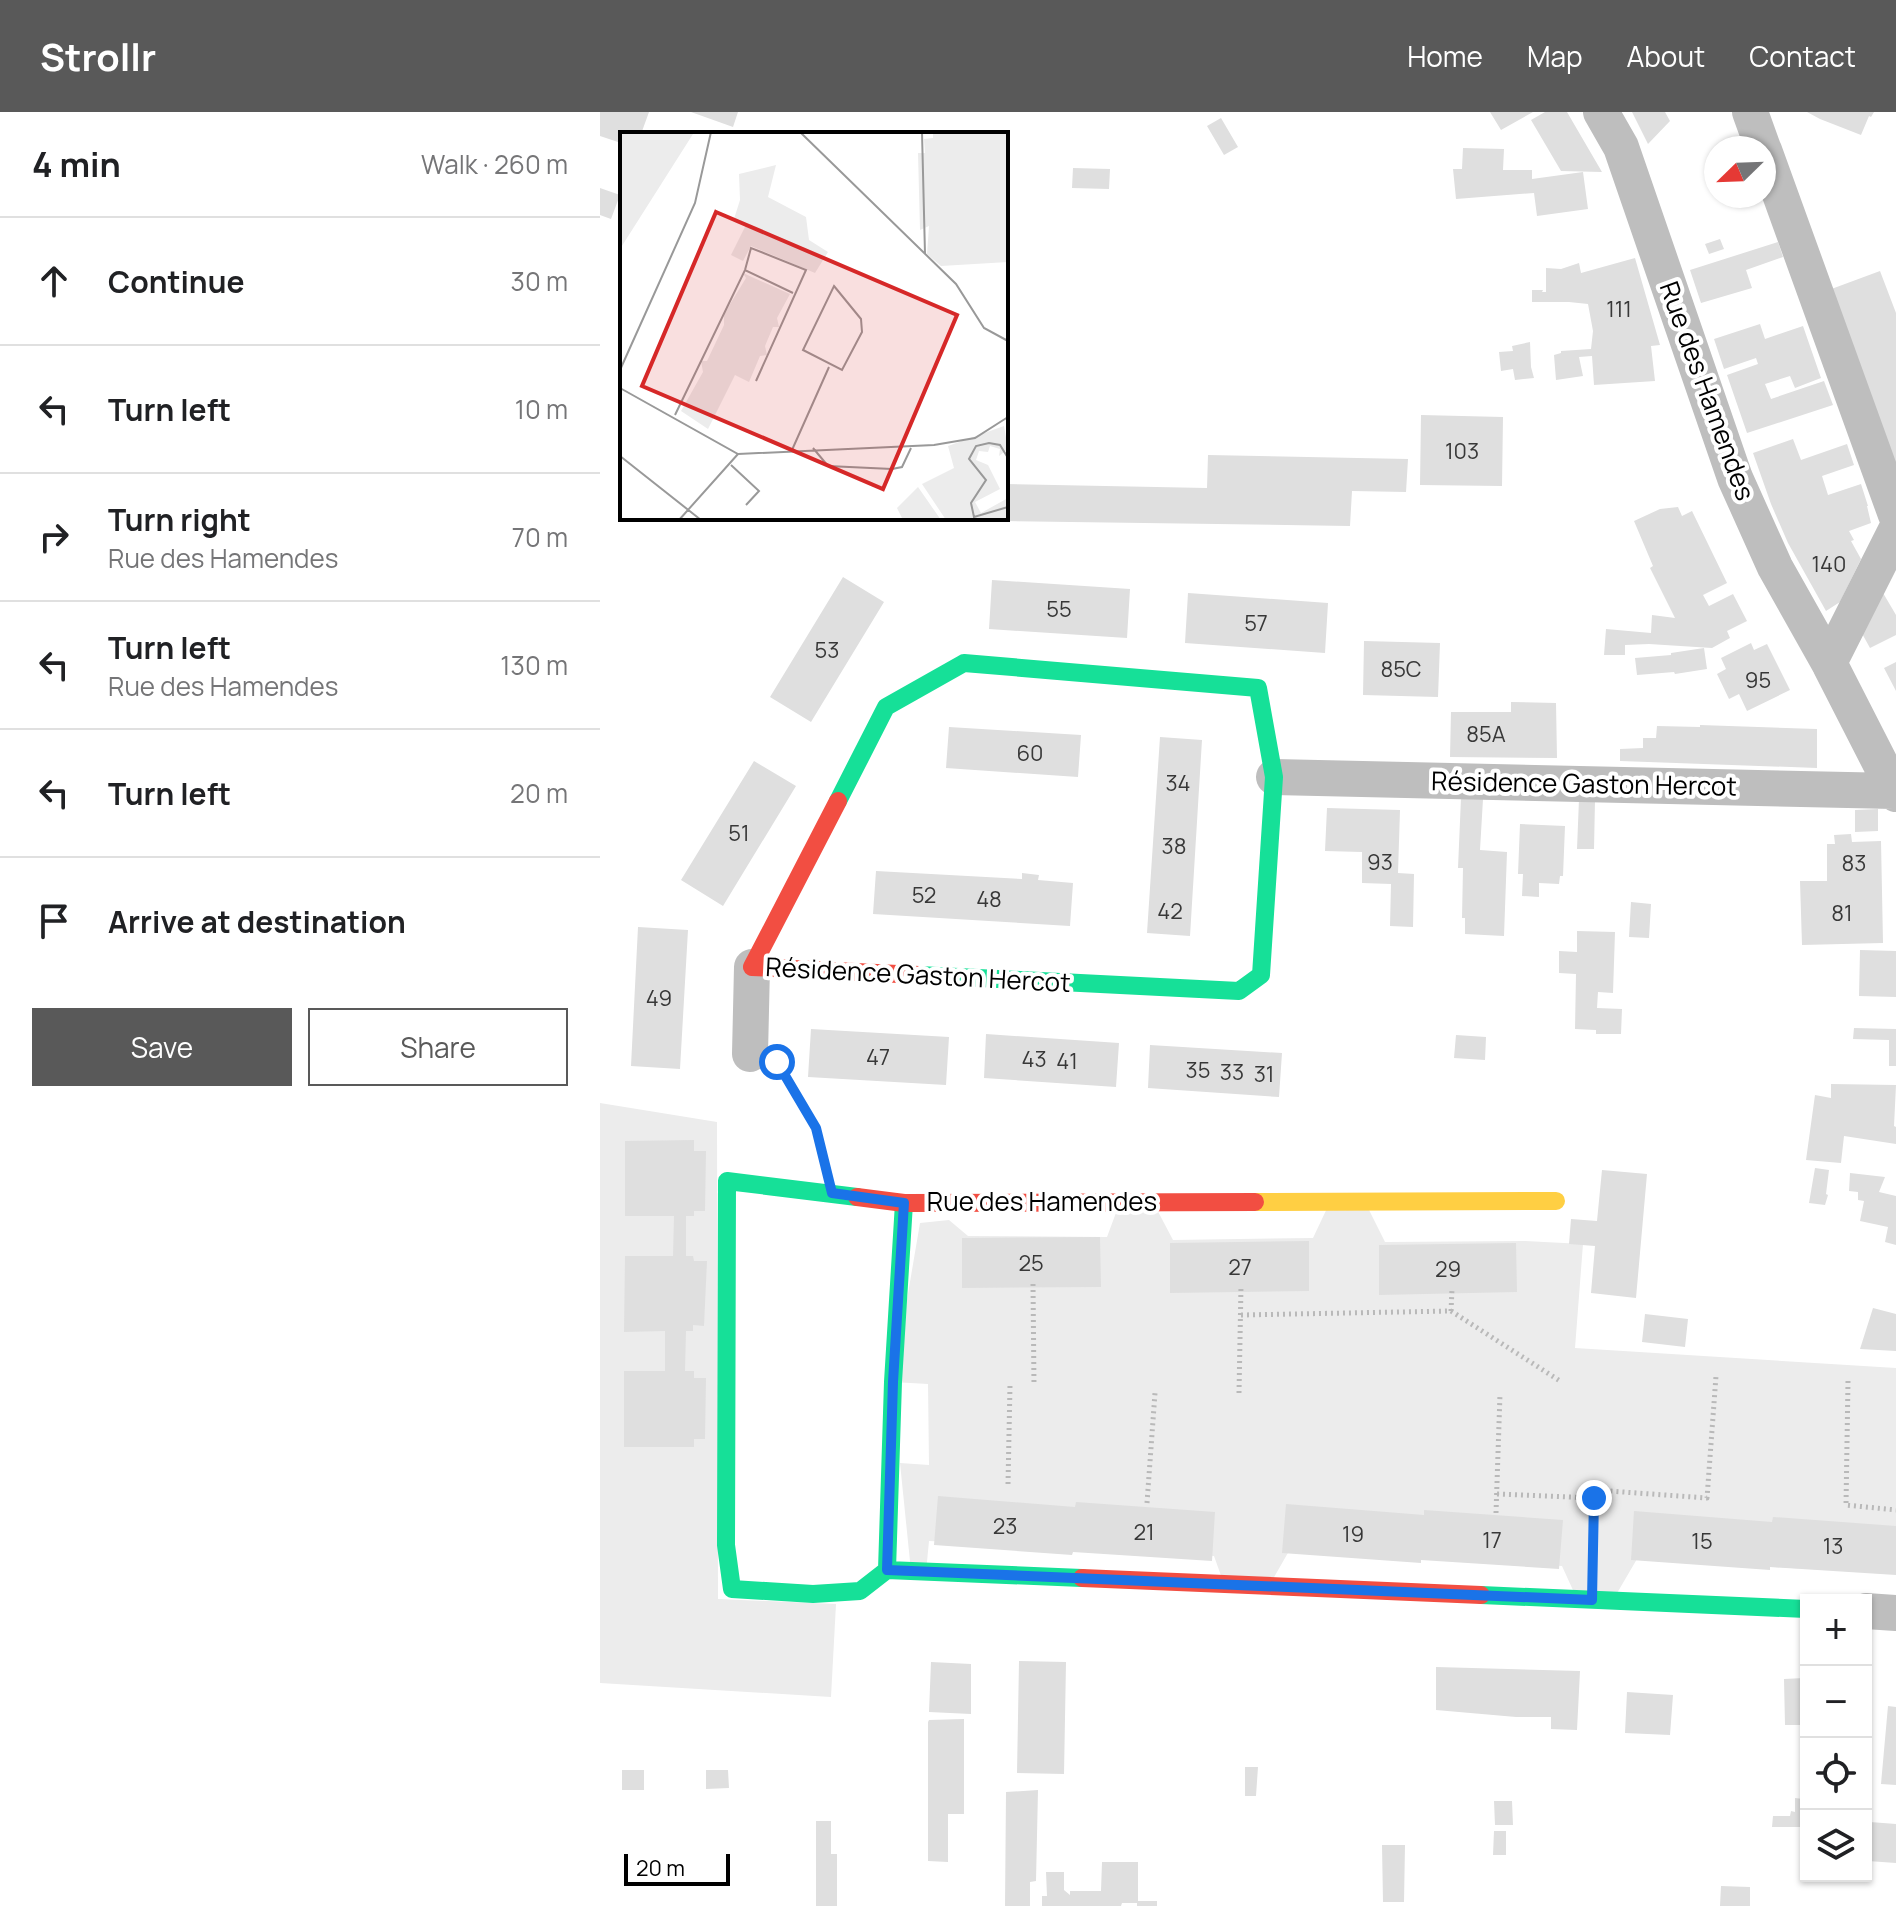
<!DOCTYPE html>
<meta charset="utf-8">
<style>
body{margin:0;font-family:Manrope,sans-serif;background:#f2f2f2;color:#202124}
.controls{position:absolute;right:24px;bottom:24px;display:grid;overflow:hidden;border-radius:0px;box-shadow:0 2px 6px #0004}
.controls button{width:72px;height:72px;display:grid;place-items:center;padding:0;border:0;border-bottom:2px solid #e0e0e0;background:#fff;color:#202124;font:40px sans-serif}
.compass{position:absolute;left:1104px;top:24px;width:72px;height:72px;border-radius:50%;background:#fff;box-shadow:0 2px 6px #0004;rotate:247deg}
.scale{position:absolute;left:24px;bottom:20px;width:106px;box-sizing:border-box;padding-left:8px;border:4px solid #000;border-top:0;font-size:22px;line-height:28px;white-space:nowrap;color:#000;-webkit-text-stroke:6px #fff;paint-order:stroke}
.stop{position:absolute;width:24px;height:24px;margin:-18px;border:6px solid #1a73e8;border-radius:50%;background:#fff}
.stop.end{background:#1a73e8;border-color:#fff;box-shadow:0 2px 8px #0008}
.list{margin:0;padding:0;list-style:none}
h2{display:flex;justify-content:space-between;align-items:center;height:104px;margin:0;padding:0 32px;font-size:34px}
h2 small{font-size:26px;font-weight:400;color:#757577}
.list li{display:grid;grid-template-columns:52px 1fr auto;gap:24px;align-items:center;box-sizing:border-box;height:128px;padding:0 32px;border-top:2px solid #e0e0e0}
.list b{display:block;font-size:30px;white-space:nowrap}
.list p{margin:0;font-size:26px;white-space:nowrap;color:#757577}
.list em{font-size:26px;font-style:normal;color:#757577}
.actions{display:flex;gap:16px;padding:24px 32px}
.actions a{flex:1;padding:18px 0;border:2px solid #595959;border-radius:0px;text-align:center;font-size:28px;color:#595959}
.actions .main{background:#595959;color:#fff}
.icon{flex:none;width:44px;height:44px;fill:none;stroke:currentColor;stroke-width:2;stroke-linecap:round;stroke-linejoin:round}
.map{position:relative;flex:none;width:1296px;height:1794px;overflow:hidden}
header{display:flex;align-items:center;gap:48px;box-sizing:border-box;height:112px;padding:0 40px;background:#595959;color:#fff}
header strong{font-size:38px}
nav{display:flex;gap:44px;margin-inline-start:auto;font-size:28px}
main{display:flex}
aside{flex:1;background:#fff}
.map>svg:first-child{display:block}
</style>
<header>
<strong>Strollr</strong>
<nav><a>Home</a><a>Map</a><a>About</a><a>Contact</a></nav>
</header>
<main>
<aside>
<h2>4 min<small>Walk · 260 m</small></h2>
<ul class="list">
<li><svg class="icon" aria-label="ahead" viewBox="0 0 24 24"><path d="M12 20V5M6 11l6-6 6 6"/></svg><div><b>Continue</b></div><em>30 m</em></li>
<li><svg class="icon" aria-label="left" viewBox="0 0 24 24"><path d="M17 20v-9H6M10 6l-5 5 5 5"/></svg><div><b>Turn left</b></div><em>10 m</em></li>
<li><svg class="icon" aria-label="right" viewBox="0 0 24 24"><path d="M7 20v-9h11M14 6l5 5-5 5"/></svg><div><b>Turn right</b><p>Rue des Hamendes</p></div><em>70 m</em></li>
<li><svg class="icon" aria-label="left" viewBox="0 0 24 24"><path d="M17 20v-9H6M10 6l-5 5 5 5"/></svg><div><b>Turn left</b><p>Rue des Hamendes</p></div><em>130 m</em></li>
<li><svg class="icon" aria-label="left" viewBox="0 0 24 24"><path d="M17 20v-9H6M10 6l-5 5 5 5"/></svg><div><b>Turn left</b></div><em>20 m</em></li>
<li><svg class="icon" aria-label="arrive" viewBox="0 0 24 24"><path d="M6 21V4h12l-3 4 3 4H6"/></svg><div><b>Arrive at destination</b></div></li>
</ul>
<div class="actions"><a class="main">Save</a><a>Share</a></div>
</aside>
<div class="map">
<svg width="1296" height="1794" viewBox="0 0 1296 1794">
<rect width="100%" height="100%" fill="#fff"/>
<path fill="#ececec" d="M0,991L117,1010L118,1487L236,1492L231,1585L0,1571Z
M520,1090H553L573,1128L713,1126L730,1090H765L785,1130L925,1129L983,1132L975,1236L1296,1256V1462L1037,1447L1013,1488L977,1487L962,1454L689,1439L669,1474L624,1472L614,1444L329,1429L326,1460L311,1459L300,1351L329,1353L328,1272L293,1270L320,1111L349,1108L368,1124L507,1125Z"/>
<path fill="#dfdfdf" d="M0,0H49L41,22H22L21,31L0,24Z
M91,0H138L133,15Z
M890,0H933L901,18Z
M945,0H967L1002,60L961,59L931,8Z
M1032,0H1065L1070,9L1048,32Z
M1207,0H1274L1271,5L1269,4L1261,23L1220,7Z
M621,6L638,35L624,43L607,14Z
M863,36L904,37L903,58H932V67L983,60L988,97L937,104L934,81L856,87L853,57H862Z
M473,56L510,57L509,77L472,76Z
M0,76L20,83L11,107L0,103Z
M1120,127L1124,137L1109,142L1105,132Z
M1178,130L1183,145L1146,158L1152,176L1101,191L1090,158Z
M1035,146L1060,233L1051,234L1055,269L994,273L992,244L979,245L983,264L956,268L954,243L961,241V239L991,237L993,219L988,192L969,190H932V178H943L942,180H946V156L961,157L979,151L981,161Z
M1280,159L1296,201V374L1226,179Z
M1160,212L1165,227L1203,214L1221,266L1195,276L1190,264L1165,272L1171,287L1224,269L1233,293L1147,321L1127,263L1158,252L1156,246L1124,257L1114,227Z
M930,230L931,255L934,266L915,268L913,257L901,259L899,240L913,239L912,234Z
M821,303L903,305L902,374L820,373Z
M1193,327L1201,348L1247,332L1254,353L1222,364L1228,383L1261,372L1268,394H1267L1271,411L1249,419L1254,428L1251,429L1261,447L1240,490L1226,499L1188,431L1171,392L1153,341Z
M608,343L808,347L806,380L752,379L750,414L406,409V372L607,376Z
M1078,395L1082,404L1092,399L1127,471L1103,483L1109,494L1133,482L1147,509L1127,519L1130,526L1112,536L1049,532L1025,533V543H1004L1006,517L1051,521L1052,503L1075,506L1050,456L1053,454L1034,409L1060,397Z
M243,465L284,490L211,610L170,585Z
M392,468L530,477L527,526L389,517Z
M1276,469L1296,503V523L1270,536L1254,507Z
M588,481L728,491L725,541L585,531Z
M764,529L840,531L838,585L763,583Z
M1151,531L1154,538L1167,532L1190,578L1147,599L1139,582L1129,587L1117,562L1126,557L1121,546Z
M1104,536L1107,557L1075,562L1074,560L1037,563L1035,546L1071,543V541Z
M1296,550V579L1284,556Z
M911,590L956,591L957,646L850,645L851,600H911Z
M1100,613L1217,617V656L1020,649V637L1043,636V626H1056L1057,614L1100,615Z
M349,615L481,623L478,665L346,656Z
M560,625L602,628L590,824L547,821Z
M154,649L196,674L123,794L81,768Z
M861,686L883,687L880,738L907,740L904,824L865,822V806H862L863,756H858Z
M979,687L995,688L994,737H977Z
M727,696L800,698L798,761L814,762L813,815L790,814L791,772L762,771V740L725,739Z
M1278,697V719L1255,720V698Z
M920,712L965,714L963,764H960L959,772L939,771V785L922,784L923,762H918Z
M1251,722L1252,730L1281,729L1283,831L1202,833L1200,769H1227V732H1235L1234,723Z
M276,759L422,767V761L439,763L438,768L473,771L470,814L273,802Z
M1031,790L1051,792L1049,826L1029,825Z
M38,815L88,818L80,957L31,954Z
M977,819L1015,820L1013,881L998,880L997,896L1022,897L1021,922H996V918L975,917L976,862L959,861V839L977,840Z
M1260,838L1296,839V885L1259,884Z
M1254,916L1296,917V954H1289V928L1253,927Z
M211,917L349,925L346,973L208,965Z
M386,922L519,931L516,975L384,966Z
M856,923L886,925L885,948L854,946Z
M550,933L682,941L679,985L548,976Z
M1231,972L1296,973L1294,1014L1296,1015V1032L1244,1024L1241,1051L1206,1048L1215,983L1231,986Z
M94,1028V1039H106L105,1099H94V1104H86V1144H93L94,1149H107L104,1214L93,1213V1219H86L85,1259H94V1266H106L105,1327H94V1335H24V1259H65V1219L24,1220L25,1144H73L74,1104H25V1029Z
M1215,1056L1229,1058L1226,1082L1228,1083L1225,1093L1209,1091Z
M1002,1058L1047,1062L1036,1186L991,1181L995,1134L969,1132L971,1107L997,1109Z
M1250,1061L1285,1065L1279,1080L1296,1084V1133L1285,1130L1288,1115L1260,1109L1264,1089L1258,1088V1080L1249,1079Z
M500,1125L501,1175L362,1176V1126Z
M709,1129V1179L570,1181V1131Z
M916,1131L917,1180L779,1183V1133Z
M1273,1196L1296,1202V1239L1260,1237Z
M1045,1202L1088,1207L1085,1235L1042,1230Z
M338,1384L475,1395L476,1390L615,1400L612,1449L473,1440L472,1443L334,1433Z
M686,1392L824,1403V1398L963,1408L959,1457L821,1448V1451L682,1441Z
M1034,1399L1172,1410L1173,1405L1296,1414V1463L1170,1455V1458L1031,1448Z
M419,1549L466,1550L464,1662L417,1661Z
M331,1550L371,1552V1602L329,1600Z
M836,1555L980,1559L977,1618L951,1617V1605H916L836,1598Z
M1204,1566V1613H1185L1184,1567Z
M1027,1580L1073,1583L1070,1623L1025,1621Z
M1288,1594L1296,1595V1673L1281,1672Z
M364,1607V1702H348V1750L328,1749V1610L329,1608Z
M645,1655H658L656,1684H645Z
M22,1658H44V1678H22Z
M106,1658H128L129,1676L106,1677Z
M438,1678L436,1769L430,1770V1794H405L406,1680Z
M1195,1686L1203,1687V1715H1172L1173,1704H1190L1191,1699L1195,1700Z
M894,1689H912L913,1713H895Z
M216,1709H231V1742H237V1794H216Z
M1270,1710L1296,1712V1751L1268,1749Z
M894,1719H906V1743H893Z
M782,1733H805L804,1790H783Z
M502,1750H538V1789H557V1794H537V1791H522L521,1794H442V1784H447L446,1760H464V1778L470,1783V1779H501Z
M1121,1774L1150,1775V1794H1120Z"/>
<g fill="none" stroke-linecap="round" stroke-linejoin="round">
<path stroke="#b9b9b9" stroke-width="5" stroke-dasharray="2 4" stroke-linecap="butt" d="M181,957L216,1016L222,1041
M433,1172L434,1274
M851,1199L852,1177
M641,1203L851,1199L960,1269
M1248,1269L1246,1393L1296,1398
M639,1281L641,1174
M408,1372L410,1273
M897,1382L994,1386L993,1451
M994,1386L1009,1379L1107,1386L1116,1264
M547,1391L555,1281
M896,1401L900,1282"/>
<path stroke="#bebebe" stroke-width="36" d="M1001,0L1021,35L1135,366L1175,455L1229,551L1296,682
M1150,0L1163,36
M1164,38L1296,403
M1229,551L1296,418
M674,665L1294,679
M150,942L152,855
M1266,1499L1296,1501"/>
<path stroke="#16e098" stroke-width="18" d="M238,689L286,595L364,551
M319,863L639,879L661,863L674,665L658,576L364,551
M257,1085L127,1069L126,1433L132,1477L213,1482L260,1479L287,1458
M304,1091L293,1270L287,1458L482,1466
M881,1483L1206,1497"/>
<path stroke="#ffcf43" stroke-width="18" d="M655,1090L956,1089"/>
<path stroke="#f24e42" stroke-width="18" d="M238,689L152,855L319,863
M257,1085L304,1091L655,1090
M482,1466L881,1483"/>
</g>
<g fill="none" stroke-linecap="round" stroke-linejoin="round">
<path stroke="#1a73e8" stroke-width="10" d="M177,950L216,1016L232,1081L304,1091L293,1270L287,1458L992,1488L994,1386"/>
</g>
<g text-anchor="middle" stroke-width="8" stroke-linejoin="round" paint-order="stroke">
<g font-size="22" fill="#383838">
<text x="1019" y="205">111</text>
<text x="862" y="347">103</text>
<text x="1229" y="460">140</text>
<text x="459" y="505">55</text>
<text x="656" y="519">57</text>
<text x="227" y="546">53</text>
<text x="801" y="565">85C</text>
<text x="1158" y="576">95</text>
<text x="886" y="630">85A</text>
<text x="430" y="649">60</text>
<text x="578" y="679">34</text>
<text x="139" y="729">51</text>
<text x="574" y="742">38</text>
<text x="780" y="758">93</text>
<text x="1254" y="759">83</text>
<text x="324" y="791">52</text>
<text x="389" y="795">48</text>
<text x="570" y="807">42</text>
<text x="1242" y="809">81</text>
<text x="59" y="894">49</text>
<text x="278" y="953">47</text>
<text x="434" y="955">43</text>
<text x="467" y="957">41</text>
<text x="598" y="966">35</text>
<text x="632" y="968">33</text>
<text x="664" y="970">31</text>
<text x="431" y="1159">25</text>
<text x="640" y="1163">27</text>
<text x="848" y="1165">29</text>
<text x="405" y="1422">23</text>
<text x="544" y="1428">21</text>
<text x="753" y="1430">19</text>
<text x="892" y="1436">17</text>
<text x="1102" y="1437">15</text>
<text x="1233" y="1442">13</text>
</g>
<g font-size="26" fill="#000" stroke="#fff">
<text transform="translate(1107 279) rotate(70)" y="9">Rue des Hamendes</text>
<text transform="translate(984 672) rotate(1)" y="9">Résidence Gaston Hercot</text>
<text transform="translate(318 863) rotate(3)" y="9">Résidence Gaston Hercot</text>
<text x="442" y="1099">Rue des Hamendes</text>
</g>
</g>
<g transform="translate(20 20)">
<rect width="388" height="388" fill="#fff"/>
<path d="M0,0L73,2L0,117ZM313,0H388V130L321,134L307,122L309,94L300,98L298,21H305L304,7L313,6ZM156,33L148,65L186,85L189,108L208,120L195,141L131,114L123,129L111,123L126,93L114,87L120,68L119,42ZM123,141L170,162L157,186L159,195H153L145,214L147,223L140,224L129,250L115,243L88,297L61,279L83,240L81,229H87L104,193V182L126,146ZM384,294L388,317L379,324L380,317L370,314L368,320L359,319L356,328L368,333L380,357L355,370L361,381L388,366V388H326L302,352L334,336L328,314ZM298,355L321,388H283L277,376Z" fill="#ececec"/>
<path fill="none" stroke="#999" stroke-width="2" d="M180,0L336,152L364,196L388,209M302,0L305,122M125,138L131,116L186,138L136,249M214,154L241,187L242,200L222,238L183,218ZM0,238L75,71L91,0M0,256L118,322L314,313L355,306L388,285M55,283L125,138L173,161M193,316L208,334L272,337L282,335L291,316M172,318L209,235M0,324L81,388M388,326L380,313L369,311L356,314L349,327L366,348L351,371L354,385L388,375M111,333L139,359L126,373M59,388L118,322"/>
<path fill="#d62828" fill-opacity="0.15" stroke="#d62828" stroke-width="4" d="M96,80L337,183L263,357L22,254Z"/>
<rect width="388" height="388" fill="none" stroke="#000" stroke-width="4"/>
</g>
</svg>
<div class="controls">
<button>+</button>
<button>−</button>
<button><svg class="icon" aria-label="locate" viewBox="0 0 24 24"><circle cx="12" cy="12" r="6"/><path d="M12 2v4M12 18v4M2 12h4M18 12h4"/></svg></button>
<button><svg class="icon" aria-label="layers" viewBox="0 0 24 24"><path d="M12 4l9 5-9 5-9-5zM3 14l9 5 9-5"/></svg></button>
</div>
<svg class="compass" viewBox="-18 -18 36 36"><path d="M0-13l5 13h-10z" fill="#e53935"/><path d="M0 13l5-13h-10z" fill="#757577"/></svg>
<div class="scale">20 m</div>
<div class="stop" style="left:177px;top:950px"></div>
<div class="stop end" style="left:994px;top:1386px"></div>
</div>
</main>
